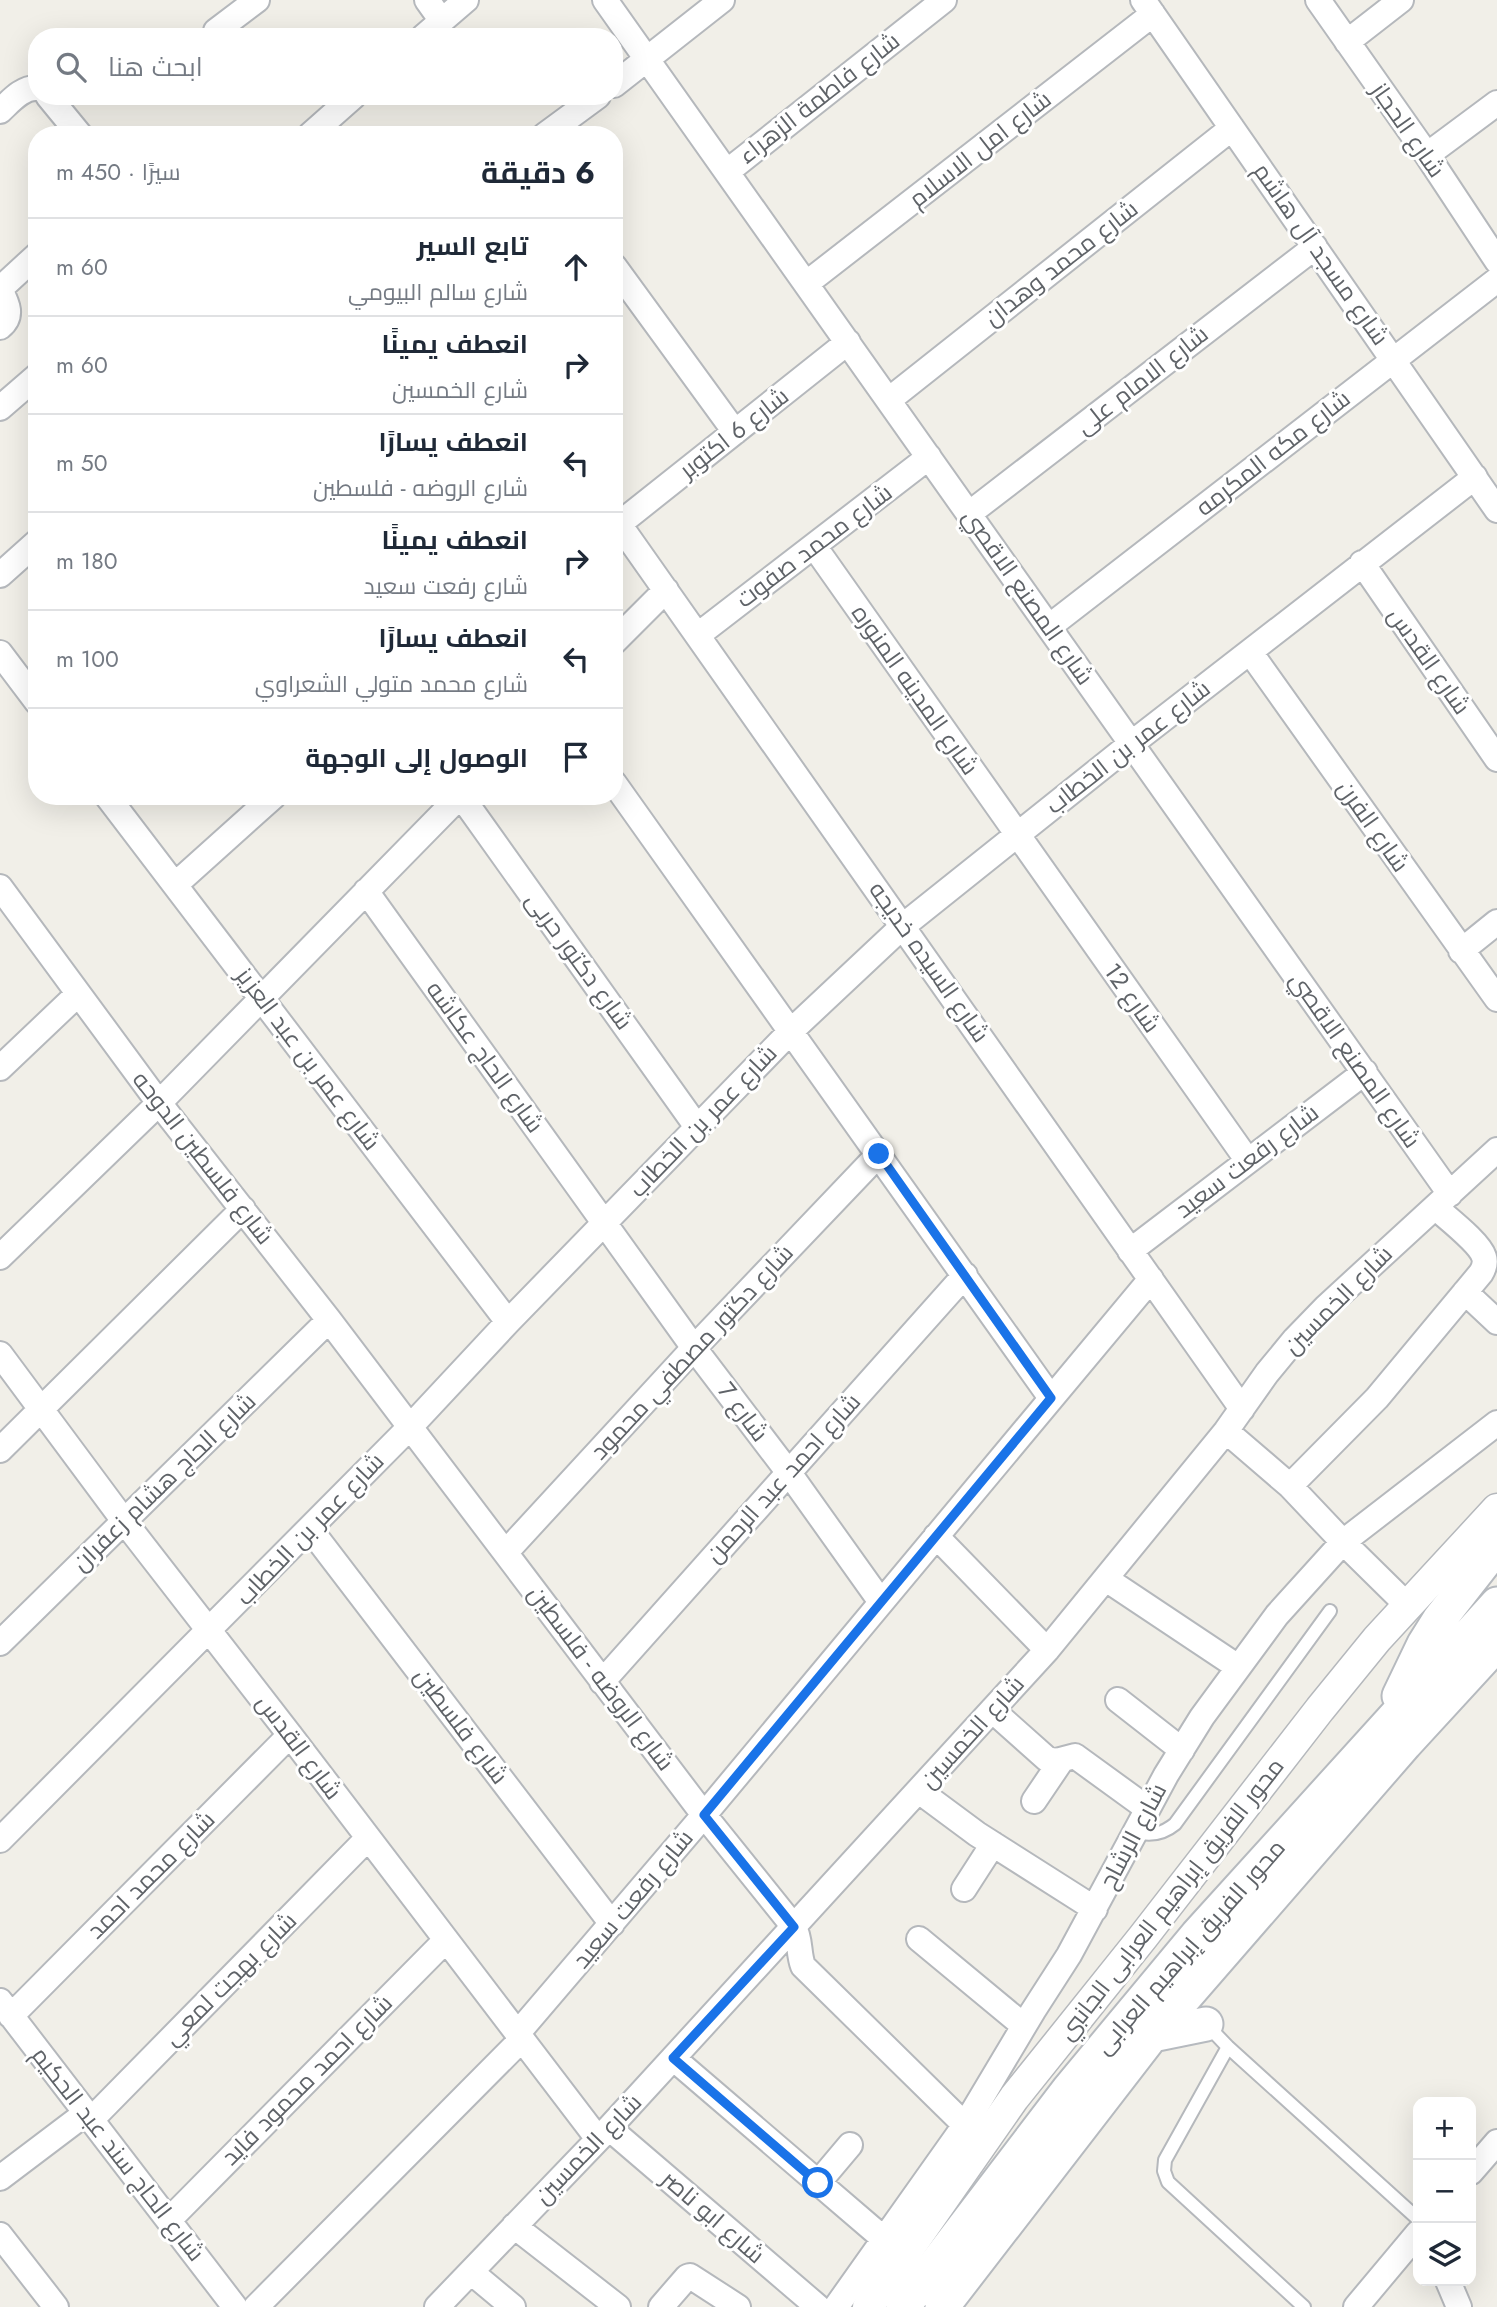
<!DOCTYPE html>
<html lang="ar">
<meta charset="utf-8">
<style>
body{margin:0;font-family:Jost,Cairo,sans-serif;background:#f2f2f3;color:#1f2937;direction:rtl}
.controls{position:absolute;right:21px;bottom:21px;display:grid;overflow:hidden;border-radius:14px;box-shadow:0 7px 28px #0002}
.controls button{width:63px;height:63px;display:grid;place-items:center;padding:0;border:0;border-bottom:2px solid #e0e1e3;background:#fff;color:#1f2937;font:35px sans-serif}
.stop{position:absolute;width:21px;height:21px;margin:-16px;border:5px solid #1a73e8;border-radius:50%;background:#fff}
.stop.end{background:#1a73e8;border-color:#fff;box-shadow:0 2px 7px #0008}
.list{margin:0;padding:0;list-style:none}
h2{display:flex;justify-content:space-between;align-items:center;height:91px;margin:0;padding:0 28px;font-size:30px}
h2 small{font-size:23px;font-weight:400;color:#747a83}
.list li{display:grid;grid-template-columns:46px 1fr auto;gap:21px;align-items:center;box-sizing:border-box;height:98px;padding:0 28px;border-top:2px solid #e0e1e3}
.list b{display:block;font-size:26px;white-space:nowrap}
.list p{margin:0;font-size:23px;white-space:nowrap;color:#747a83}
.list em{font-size:23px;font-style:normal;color:#747a83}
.icon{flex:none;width:38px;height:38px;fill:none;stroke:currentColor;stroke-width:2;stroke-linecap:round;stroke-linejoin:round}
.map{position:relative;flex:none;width:1497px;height:2307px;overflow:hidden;direction:ltr}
.search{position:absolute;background:#fff;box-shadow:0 7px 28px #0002;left:28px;top:28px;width:595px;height:77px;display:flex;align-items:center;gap:18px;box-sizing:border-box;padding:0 24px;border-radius:28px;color:#747a83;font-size:26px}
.panel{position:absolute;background:#fff;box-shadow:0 7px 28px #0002;left:28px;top:126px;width:595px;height:679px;border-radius:28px;direction:rtl}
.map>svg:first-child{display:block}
</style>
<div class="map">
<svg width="1497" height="2307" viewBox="0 0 1497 2307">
<rect width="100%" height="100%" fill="#f1efe8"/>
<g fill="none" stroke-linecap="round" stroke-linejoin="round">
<defs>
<path id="service" d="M1136,1832C1151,1836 1163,1834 1175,1824L1330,1611
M1206,2024L1228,2047L1418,2219
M1228,2047L1165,2160L1164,2171L1168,2182L1304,2307"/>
<path id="minor" d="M427,0L442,21
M605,0L1450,1194
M1143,0L1497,510
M1318,0L1427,155L1497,261
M216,31L257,0
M423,37L466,0
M1347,42L1401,0
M614,85L722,0
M48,96L80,135
M0,111C10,102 22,87 37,88
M310,135L354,96
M545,135L598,96
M1427,155L1497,103
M728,171L944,0
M614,266L735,432
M807,283L1153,14
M0,289L37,255
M0,289C7,303 14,316 0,327
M890,399L1232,128
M0,408L37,376
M970,513L1315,247
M614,517L1242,1409
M619,524L848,342
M814,546L1248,1161
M1362,563L1497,759
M0,575L37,542
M1050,626L1497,280
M698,635L929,457
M614,642L666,590
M1250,652L1497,999
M0,653L37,702
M614,783L1051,1398
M107,796L508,1322
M461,796L697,1127
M176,884L274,796
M0,887L159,1103L329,1320L704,1815L794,1927C801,1940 798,1953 803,1966L965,2125
M366,891L694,1348L789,1473L881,1602
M1461,951L1497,922
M0,1068L78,994
M1130,1251L1365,1072
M0,1257L159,1103L460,796
M1465,1292L1497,1322
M0,1354L124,1521L290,1735L598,2139
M1226,1431L1290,1486L1343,1542L1407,1605
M0,1450L243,1209
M1290,1486L1377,1398L1481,1273C1484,1268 1486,1263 1484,1257C1480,1243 1447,1218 1435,1207
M310,1529L612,1924
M936,1536L1047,1650
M506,1552L694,1348L879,1154
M1106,1579L1238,1667
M0,1643L329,1320
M602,1682L965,1275
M1118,1700L1182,1750
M992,1710L1047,1759L1056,1761L1075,1756L1148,1809
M919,1791L977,1834L1095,1909
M1034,1801L1061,1761
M0,1840L410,1427L508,1322L790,1032L903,926L1131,744L1475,477
M964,1889L993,1844
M919,1939L1024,2026
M0,2001L235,2307
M11,2016L290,1735
M517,2034L704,1815L1151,1279
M673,2058L884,2239
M91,2120L368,1838
M609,2128L818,2307
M1471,2172L1497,2142
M0,2178L86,2113
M818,2183L850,2145
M169,2220L446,1940
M514,2226L618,2307
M0,2235L56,2307
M471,2272L513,2307
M1448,2281L1459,2307
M256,2307L521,2040
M437,2307L609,2128L1047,1650L1226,1431L1267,1373L1295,1339L1326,1307L1497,1150
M661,2307L687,2277L690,2276L738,2307
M836,2307L965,2125L1033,2011L1069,1955L1166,1775L1202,1717L1277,1615L1343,1542L1497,1423
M1356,2307L1418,2233"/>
<path id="tertiary" d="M868,2307L1014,2098L1143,1937L1320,1709L1377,1639L1497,1509"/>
<path id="secondary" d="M1399,1696L1424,1644L1439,1620L1497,1546
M1152,2035L1206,2024
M903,2307L1069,2089L1197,1935L1497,1604
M942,2307L1152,2035L1405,1744L1497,1644"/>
</defs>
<use href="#service" stroke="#b5b8bc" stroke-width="16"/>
<use href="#minor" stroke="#b5b8bc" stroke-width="28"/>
<use href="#tertiary" stroke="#b5b8bc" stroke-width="33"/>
<use href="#secondary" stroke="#b6babf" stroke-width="37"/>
<use href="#service" stroke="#fff" stroke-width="12"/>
<use href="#minor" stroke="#fff" stroke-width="24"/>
<use href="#tertiary" stroke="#fff" stroke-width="30"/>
<use href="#secondary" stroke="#fff" stroke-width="33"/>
</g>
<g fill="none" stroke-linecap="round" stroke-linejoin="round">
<path stroke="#1a73e8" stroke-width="9" d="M818,2183L673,2058L794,1927L704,1815L1051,1398L879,1154"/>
</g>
<g text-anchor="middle" stroke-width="6" stroke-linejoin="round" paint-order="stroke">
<g font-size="24" fill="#5f6368" stroke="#fff">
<text transform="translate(819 98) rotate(-38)" y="8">شارع فاطمة الزهراء</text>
<text transform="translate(1408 130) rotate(55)" y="8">شارع الحجاز</text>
<text transform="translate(980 149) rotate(-38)" y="8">شارع امل الاسلام</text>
<text transform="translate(1321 254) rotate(55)" y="8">شارع مسجد آل هاشم</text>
<text transform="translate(1061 263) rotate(-38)" y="8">شارع محمد وهدان</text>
<text transform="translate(1142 380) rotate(-38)" y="8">شارع الامام على</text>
<text transform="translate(734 433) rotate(-38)" y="8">شارع 6 اكتوبر</text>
<text transform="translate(1273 453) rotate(-38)" y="8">شارع مكه المكرمه</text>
<text transform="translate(814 546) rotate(-37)" y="8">شارع محمد صفوت</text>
<text transform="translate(1028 597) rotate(55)" y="8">شارع المصنع الاقصي</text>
<text transform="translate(1429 661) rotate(55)" y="8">شارع القدس</text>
<text transform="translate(915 690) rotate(55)" y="8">شارع المدينه المنوره</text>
<text transform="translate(1128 747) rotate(-38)" y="8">شارع عمر بن الخطاب</text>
<text transform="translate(1373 826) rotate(55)" y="8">شارع الفرن</text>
<text transform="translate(579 961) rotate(54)" y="8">شارع دكتور حربى</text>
<text transform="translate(929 962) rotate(55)" y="8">شارع السيده خديجه</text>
<text transform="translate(1132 998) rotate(55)" y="8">شارع 12</text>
<text transform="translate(485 1057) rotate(54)" y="8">شارع الحاج عكاشه</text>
<text transform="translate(308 1059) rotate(53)" y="8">شارع عمر بن عبد العزيز</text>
<text transform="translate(1355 1060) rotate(55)" y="8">شارع المصنع الاقصي</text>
<text transform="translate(703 1121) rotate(-46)" y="8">شارع عمر بن الخطاب</text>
<text transform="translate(203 1158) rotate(52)" y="8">شارع فلسطين الدوحه</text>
<text transform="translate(1247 1161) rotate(-37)" y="8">شارع رفعت سعيد</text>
<text transform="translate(1338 1300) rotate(-45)" y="8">شارع الخمسين</text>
<text transform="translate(692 1352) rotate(-47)" y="8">شارع دكتور مصطفي محمود</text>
<text transform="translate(743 1412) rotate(53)" y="8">شارع 7</text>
<text transform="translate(783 1478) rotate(-48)" y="8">شارع احمد عبد الرحمن</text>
<text transform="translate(164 1482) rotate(-44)" y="8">شارع الحاج هشام زعفران</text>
<text transform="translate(310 1529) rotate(-46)" y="8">شارع عمر بن الخطاب</text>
<text transform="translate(601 1678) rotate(53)" y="8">شارع الروضه - فلسطين</text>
<text transform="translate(461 1726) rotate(53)" y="8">شارع فلسطين</text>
<text transform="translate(972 1732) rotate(-48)" y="8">شارع الخمسين</text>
<text transform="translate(299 1747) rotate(53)" y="8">شارع القدس</text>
<text transform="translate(1133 1836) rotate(-62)" y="8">شارع الرشاح</text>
<text transform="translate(151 1875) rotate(-45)" y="8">شارع محمد احمد</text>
<text transform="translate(633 1899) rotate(-50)" y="8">شارع رفعت سعيد</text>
<text transform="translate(1171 1899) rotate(-52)" y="8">محور الفريق إبراهيم العرابى الجانبي</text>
<text transform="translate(1190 1947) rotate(-49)" y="8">محور الفريق إبراهيم العرابى</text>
<text transform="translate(230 1979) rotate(-45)" y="8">شارع بهجت لمعي</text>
<text transform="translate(307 2080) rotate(-45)" y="8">شارع احمد محمود فايد</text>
<text transform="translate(588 2149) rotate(-46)" y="8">شارع الخمسين</text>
<text transform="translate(118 2154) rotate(52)" y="8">شارع الحاج سند عبد الحكيم</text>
<text transform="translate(713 2217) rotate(41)" y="8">شارع ابو ناصر</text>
</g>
</g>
</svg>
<div class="controls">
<button>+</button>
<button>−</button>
<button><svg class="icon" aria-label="layers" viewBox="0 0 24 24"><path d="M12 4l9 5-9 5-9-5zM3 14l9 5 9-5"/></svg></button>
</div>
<div class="stop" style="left:818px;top:2183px"></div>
<div class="stop end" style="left:879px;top:1154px"></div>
<div class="search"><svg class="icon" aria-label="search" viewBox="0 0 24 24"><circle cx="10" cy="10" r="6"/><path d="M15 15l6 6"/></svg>ابحث هنا</div>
<section class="panel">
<h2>6 دقيقة<small>سيرًا · 450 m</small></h2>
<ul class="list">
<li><svg class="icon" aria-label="ahead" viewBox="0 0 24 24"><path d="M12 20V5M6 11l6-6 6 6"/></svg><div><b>تابع السير</b><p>شارع سالم البيومي</p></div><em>60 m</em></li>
<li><svg class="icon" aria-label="right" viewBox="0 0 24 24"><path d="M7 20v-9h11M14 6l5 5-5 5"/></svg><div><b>انعطف يمينًا</b><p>شارع الخمسين</p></div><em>60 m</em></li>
<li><svg class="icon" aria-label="left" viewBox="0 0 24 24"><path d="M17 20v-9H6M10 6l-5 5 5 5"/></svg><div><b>انعطف يسارًا</b><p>شارع الروضه - فلسطين</p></div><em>50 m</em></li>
<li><svg class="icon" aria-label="right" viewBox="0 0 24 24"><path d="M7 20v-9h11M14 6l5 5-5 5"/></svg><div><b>انعطف يمينًا</b><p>شارع رفعت سعيد</p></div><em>180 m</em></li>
<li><svg class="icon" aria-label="left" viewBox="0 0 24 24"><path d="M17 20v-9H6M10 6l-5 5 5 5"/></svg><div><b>انعطف يسارًا</b><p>شارع محمد متولي الشعراوي</p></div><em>100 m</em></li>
<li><svg class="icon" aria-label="arrive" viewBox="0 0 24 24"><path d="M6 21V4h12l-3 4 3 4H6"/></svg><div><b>الوصول إلى الوجهة</b></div></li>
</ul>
</section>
</div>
